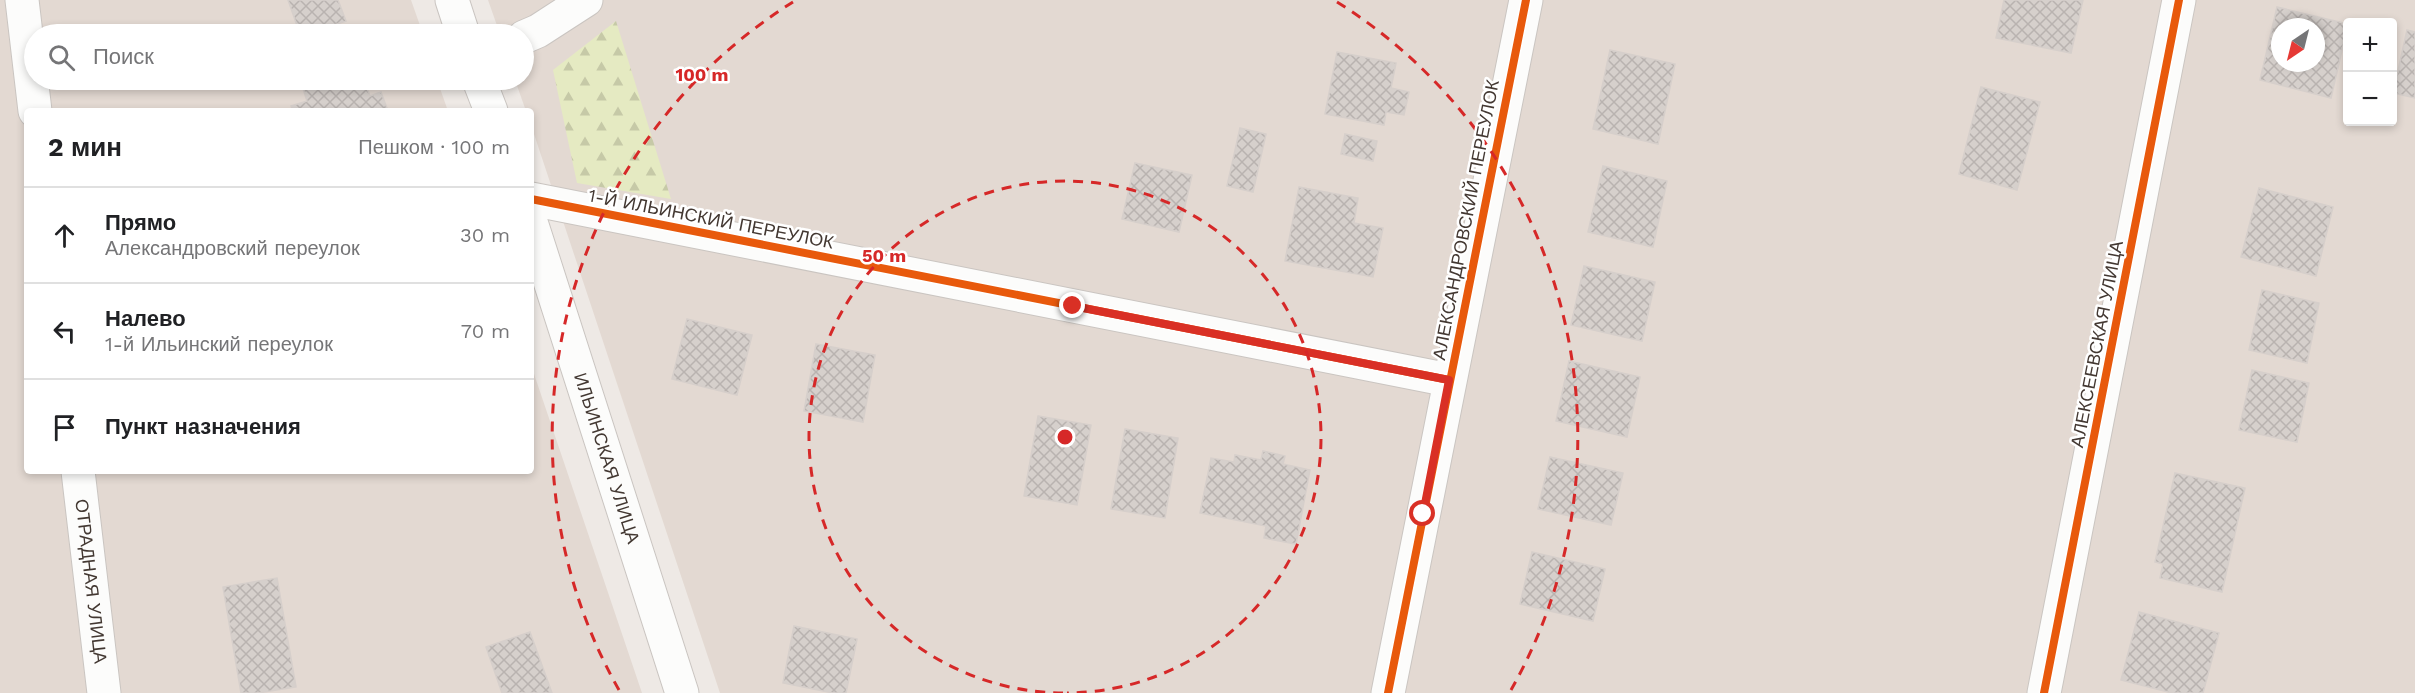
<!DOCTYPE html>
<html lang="ru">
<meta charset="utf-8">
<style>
body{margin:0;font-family:"Work Sans",sans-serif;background:#f2f2f2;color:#202124}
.controls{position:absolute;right:18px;top:18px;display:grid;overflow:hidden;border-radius:6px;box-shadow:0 3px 9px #0003}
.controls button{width:54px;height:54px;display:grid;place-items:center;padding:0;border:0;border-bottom:2px solid #e0e0e0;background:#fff;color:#202124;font:30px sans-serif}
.compass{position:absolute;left:2271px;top:18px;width:54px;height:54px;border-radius:50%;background:#fff;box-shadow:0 3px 9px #0003;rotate:215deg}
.stop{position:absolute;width:18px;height:18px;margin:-14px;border:4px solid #d93025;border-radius:50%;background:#fff}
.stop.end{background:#d93025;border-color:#fff;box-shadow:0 2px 6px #0008}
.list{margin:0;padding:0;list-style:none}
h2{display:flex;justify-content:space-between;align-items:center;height:78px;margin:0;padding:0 24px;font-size:26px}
h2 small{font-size:20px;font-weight:400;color:#757577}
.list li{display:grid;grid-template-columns:39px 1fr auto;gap:18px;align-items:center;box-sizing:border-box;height:96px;padding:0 24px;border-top:2px solid #e0e0e0}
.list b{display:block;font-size:22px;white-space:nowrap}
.list p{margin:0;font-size:20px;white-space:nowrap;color:#757577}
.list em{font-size:20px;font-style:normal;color:#757577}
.icon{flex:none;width:33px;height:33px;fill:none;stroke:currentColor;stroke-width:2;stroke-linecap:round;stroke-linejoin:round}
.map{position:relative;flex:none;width:2415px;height:693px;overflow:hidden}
.search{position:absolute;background:#fff;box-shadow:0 3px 9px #0003;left:24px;top:24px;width:510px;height:66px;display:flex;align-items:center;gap:15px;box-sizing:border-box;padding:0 21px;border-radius:33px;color:#757577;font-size:22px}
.panel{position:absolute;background:#fff;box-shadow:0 3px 9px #0003;left:24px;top:108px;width:510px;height:366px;border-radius:6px}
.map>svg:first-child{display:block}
</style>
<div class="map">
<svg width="2415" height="693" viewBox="0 0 2415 693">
<defs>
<pattern id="forest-firs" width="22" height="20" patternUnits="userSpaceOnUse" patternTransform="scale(1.5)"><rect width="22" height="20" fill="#e5eac2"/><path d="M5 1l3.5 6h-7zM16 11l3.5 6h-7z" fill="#c6c9a7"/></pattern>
<pattern id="building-cross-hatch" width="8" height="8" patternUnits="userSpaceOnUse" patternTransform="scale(1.5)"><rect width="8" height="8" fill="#d6d0cc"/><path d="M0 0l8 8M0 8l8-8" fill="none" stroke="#b9b3b0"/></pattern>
</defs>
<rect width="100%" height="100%" fill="#eee9e5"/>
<path fill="#e3d9d2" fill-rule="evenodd" d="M0,0H411L423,34H34V80H437L448,111H27V471H531V365L642,693H0Z
M488,0H2415V693H720L531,125V111H526L515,80H524V34H500ZM2348,22H2392V122H2348ZM2280,27H2316V63H2280Z"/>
<path fill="url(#forest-firs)" d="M616,21L671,199L577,183L553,70Z"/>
<path fill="url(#building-cross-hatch)" stroke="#d6cfcb" stroke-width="1.5" fill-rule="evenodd" d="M288,0H338L346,21L307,34H300Z
M2004,0H2083L2071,53L1996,38Z
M2277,7L2348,24L2331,98L2260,80ZM2280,27H2316V63H2280Z
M2407,30L2415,32V98L2393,93Z
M1610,50L1675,64L1658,144L1593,129Z
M1337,52L1396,63L1391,88L1409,92L1404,115L1386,112L1384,125L1325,114Z
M310,80H364L370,96L381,92L388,111H293L291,106L307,101L301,82Z
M1981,87L2040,102L2017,190L1959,174Z
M1240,128L1266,134L1253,192L1227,186Z
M1345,134L1377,141L1373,161L1341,154Z
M1135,163L1192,175L1179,232L1122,219Z
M1603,166L1667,181L1653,247L1588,232Z
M1299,187L1358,198L1354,223L1383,228L1373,277L1285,261Z
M2259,188L2333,207L2316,276L2241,257Z
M1584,266L1655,282L1642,341L1571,325Z
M2262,290L2319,303L2307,363L2249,350Z
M687,319L752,335L737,395L672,379Z
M816,344L875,355L863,422L804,411Z
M1569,361L1640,377L1627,437L1556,421Z
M2252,370L2309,383L2297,442L2239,430Z
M1038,416L1091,425L1077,505L1024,496Z
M1125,429L1178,438L1165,518L1111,509Z
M1263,451L1285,456L1283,464L1310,470L1296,544L1264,538L1266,526L1200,513L1211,458L1234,462L1235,455L1261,460Z
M1550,457L1623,473L1611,525L1538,509Z
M2175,473L2245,488L2222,592L2160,578L2163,564L2155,562Z
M1532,552L1605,569L1593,621L1520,604Z
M277,578L296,687L258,693H241L223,587Z
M2139,612L2219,633L2203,693H2172L2121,680Z
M794,626L857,639L846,693H833L783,683Z
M530,632L552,693H502L486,647Z"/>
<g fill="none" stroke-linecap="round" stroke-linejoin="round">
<defs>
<g id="street">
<path d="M22,0L35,111"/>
<path d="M452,0L463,34"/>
<path d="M524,37L538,31L586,0"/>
<path d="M479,80L491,111"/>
<path d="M531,199L1449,380"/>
<path id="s1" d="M531,222L682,693"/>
<path id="s2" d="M78,471L104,693"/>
<path d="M1388,693L1526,0"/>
<path d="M2044,693L2179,0"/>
</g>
</defs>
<use href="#street" stroke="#cac5c1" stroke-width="35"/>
<use href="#street" stroke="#fcfcfb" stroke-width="33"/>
<defs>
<path id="cycleway" d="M531,199L1449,380
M1388,693L1526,0
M2044,693L2179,0"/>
</defs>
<use href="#cycleway" stroke="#fff" stroke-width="11"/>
<use href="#cycleway" stroke="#e8590c" stroke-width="8"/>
</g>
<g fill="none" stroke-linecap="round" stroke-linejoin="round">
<path stroke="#d93025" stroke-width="8" d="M1073,306L1449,380L1423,514"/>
</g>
<g fill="none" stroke="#d62828" stroke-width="3" stroke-dasharray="10 8">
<path d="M1063 693A256 256 0 1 1 1067 693"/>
<path d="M619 690A513 513 0 0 1 793 2M1337 2A513 513 0 0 1 1511 690"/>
</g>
<g text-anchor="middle" stroke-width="5" stroke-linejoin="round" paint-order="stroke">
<g font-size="18" fill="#433832" stroke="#fff">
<text transform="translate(711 219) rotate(11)" y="6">1-Й ИЛЬИНСКИЙ ПЕРЕУЛОК</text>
<text transform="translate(1466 220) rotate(-79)" y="6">АЛЕКСАНДРОВСКИЙ ПЕРЕУЛОК</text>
<text transform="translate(2097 344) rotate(-79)" y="6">АЛЕКСЕЕВСКАЯ УЛИЦА</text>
<text dy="6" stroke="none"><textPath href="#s1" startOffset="248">ИЛЬИНСКАЯ УЛИЦА</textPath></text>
<text dy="6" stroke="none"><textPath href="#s2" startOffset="111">ОТРАДНАЯ УЛИЦА</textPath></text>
</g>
</g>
<circle cx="1065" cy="437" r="9" fill="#d62828" stroke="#fff" stroke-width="3"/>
<g font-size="18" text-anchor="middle" font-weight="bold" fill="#d62828" stroke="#fff" stroke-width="5" stroke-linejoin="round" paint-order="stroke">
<text x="702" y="81">100 m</text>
<text x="884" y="262">50 m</text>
</g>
</svg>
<div class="controls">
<button>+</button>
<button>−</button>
</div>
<svg class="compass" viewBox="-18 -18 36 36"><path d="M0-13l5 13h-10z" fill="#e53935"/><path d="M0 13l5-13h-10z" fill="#757577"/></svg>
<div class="stop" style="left:1423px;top:514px"></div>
<div class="stop end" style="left:1073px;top:306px"></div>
<div class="search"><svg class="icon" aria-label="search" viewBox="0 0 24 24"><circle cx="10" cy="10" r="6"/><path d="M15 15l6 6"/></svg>Поиск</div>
<section class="panel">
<h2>2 мин<small>Пешком · 100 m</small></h2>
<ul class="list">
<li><svg class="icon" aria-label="ahead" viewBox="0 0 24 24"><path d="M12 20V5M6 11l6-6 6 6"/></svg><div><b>Прямо</b><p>Александровский переулок</p></div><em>30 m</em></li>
<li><svg class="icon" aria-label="left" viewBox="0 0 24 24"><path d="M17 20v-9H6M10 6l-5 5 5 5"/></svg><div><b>Налево</b><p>1-й Ильинский переулок</p></div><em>70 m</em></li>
<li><svg class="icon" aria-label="arrive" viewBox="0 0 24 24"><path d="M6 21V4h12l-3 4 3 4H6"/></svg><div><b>Пункт назначения</b></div></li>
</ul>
</section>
</div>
